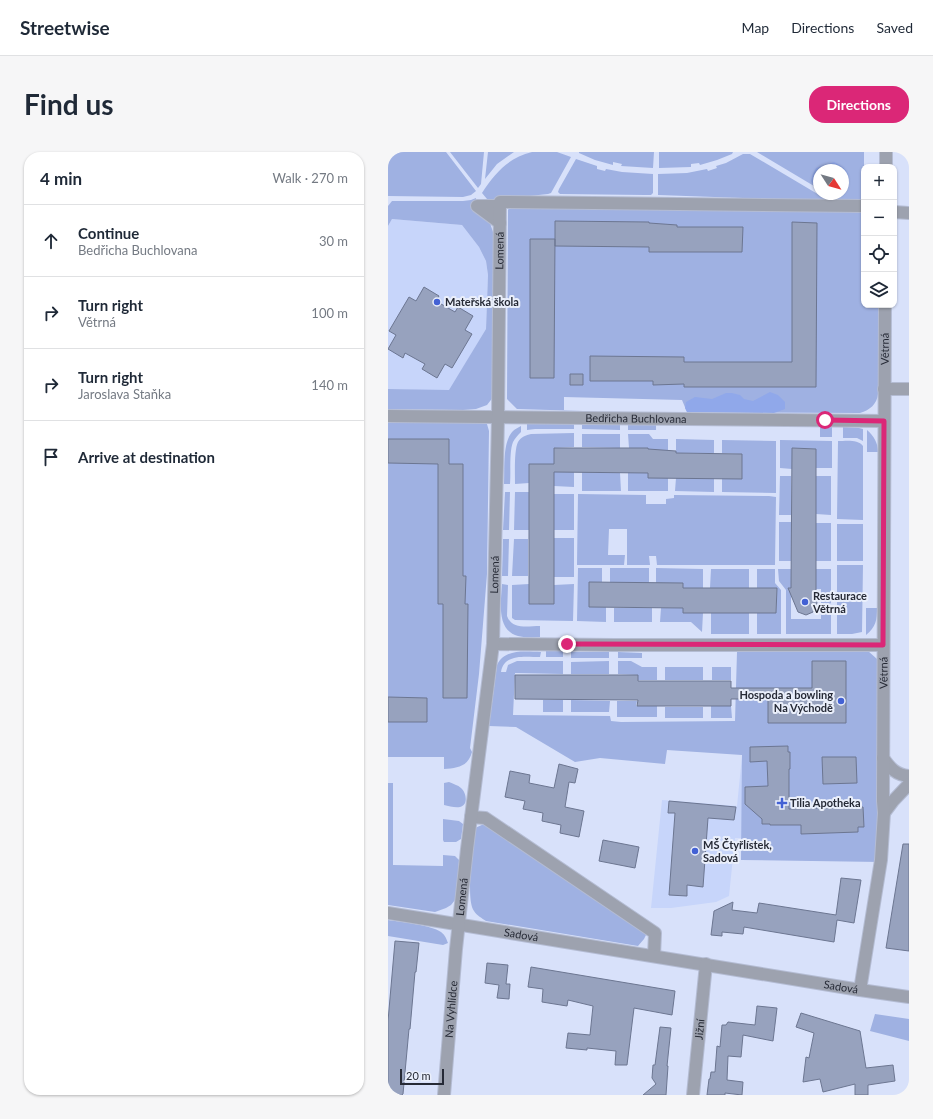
<!DOCTYPE html>
<meta charset="utf-8">
<style>
body{margin:0;font-family:Lato,sans-serif;background:#f6f6f7;color:#1f2937}
.controls{position:absolute;right:12px;top:12px;display:grid;overflow:hidden;border-radius:8px;box-shadow:0 1px 3px #0004}
.controls button{width:36px;height:36px;display:grid;place-items:center;padding:0;border:0;border-bottom:1px solid #e0e1e3;background:#fff;color:#1f2937;font:20px sans-serif}
.compass{position:absolute;left:425px;top:12px;width:36px;height:36px;border-radius:50%;background:#fff;box-shadow:0 1px 3px #0004;rotate:126deg}
.scale{position:absolute;left:12px;bottom:10px;width:44px;box-sizing:border-box;padding-left:4px;border:2px solid #262a36;border-top:0;font-size:11px;line-height:14px;white-space:nowrap;color:#262a36;-webkit-text-stroke:3px #eaeffb;paint-order:stroke}
.stop{position:absolute;width:12px;height:12px;margin:-9px;border:3px solid #db2777;border-radius:50%;background:#fff}
.stop.end{background:#db2777;border-color:#fff;box-shadow:0 1px 4px #0008}
.list{margin:0;padding:0;list-style:none}
h2{display:flex;justify-content:space-between;align-items:center;height:52px;margin:0;padding:0 16px;font-size:17px}
h2 small{font-size:13px;font-weight:400;color:#747a83}
.list li{display:grid;grid-template-columns:26px 1fr auto;gap:12px;align-items:center;box-sizing:border-box;height:72px;padding:0 16px;border-top:1px solid #e0e1e3}
.list b{display:block;font-size:15px;white-space:nowrap}
.list p{margin:0;font-size:13px;white-space:nowrap;color:#747a83}
.list em{font-size:13px;font-style:normal;color:#747a83}
.icon{flex:none;width:22px;height:22px;fill:none;stroke:currentColor;stroke-width:2;stroke-linecap:round;stroke-linejoin:round}
.map{position:relative;flex:none;width:521px;height:943px;overflow:hidden;border-radius:16px}
header{display:flex;align-items:center;gap:24px;box-sizing:border-box;height:56px;padding:0 20px;background:#fff;border-bottom:1px solid #e0e1e3}
header strong{font-size:19px}
nav{display:flex;gap:22px;margin-inline-start:auto;font-size:14px}
.intro{display:flex;align-items:center;justify-content:space-between;box-sizing:border-box;height:96px;padding:0 24px}
h1{margin:0;font-size:28px}
.button{padding:10px 18px;border-radius:16px;background:#db2777;color:#fff;font-size:14px;font-weight:700}
main{display:flex;gap:24px;padding:0 24px}
aside{flex:1;background:#fff;border-radius:16px;box-shadow:0 1px 3px #0004}
.map>svg:first-child{display:block}
</style>
<header>
<strong>Streetwise</strong>
<nav><a>Map</a><a>Directions</a><a>Saved</a></nav>
</header>
<div class="intro"><h1>Find us</h1><a class="button">Directions</a></div>
<main>
<aside>
<h2>4 min<small>Walk · 270 m</small></h2>
<ul class="list">
<li><svg class="icon" aria-label="ahead" viewBox="0 0 24 24"><path d="M12 20V5M6 11l6-6 6 6"/></svg><div><b>Continue</b><p>Bedřicha Buchlovana</p></div><em>30 m</em></li>
<li><svg class="icon" aria-label="right" viewBox="0 0 24 24"><path d="M7 20v-9h11M14 6l5 5-5 5"/></svg><div><b>Turn right</b><p>Větrná</p></div><em>100 m</em></li>
<li><svg class="icon" aria-label="right" viewBox="0 0 24 24"><path d="M7 20v-9h11M14 6l5 5-5 5"/></svg><div><b>Turn right</b><p>Jaroslava Staňka</p></div><em>140 m</em></li>
<li><svg class="icon" aria-label="arrive" viewBox="0 0 24 24"><path d="M6 21V4h12l-3 4 3 4H6"/></svg><div><b>Arrive at destination</b></div></li>
</ul>
</aside>
<div class="map">
<svg width="521" height="943" viewBox="0 0 521 943">
<rect width="100%" height="100%" fill="#d8e1fa"/>
<path fill="#c7d5fa" d="M4,67L74,73L91,95L98,109L100,123L98,177L61,239L0,237V74Z
M355,583L487,687L347,686L341,744L328,750L283,756H263L274,648L349,654L354,604Z"/>
<path fill="#9fb1e2" d="M0,0H58L88,39L83,43L75,45L0,44Z
M62,0H96L93,32L90,36Z
M100,0H126L109,12L97,27Z
M144,0H169L183,5L163,41L160,42L112,47H99L94,41C107,21 120,6 144,0Z
M191,0H266L265,16L233,14L234,12L225,10V13L207,8L191,1Z
M271,0H345L344,2L329,8L312,13L311,11L303,12V15L271,16Z
M369,0H476V49H452L440,42H455V18H431V37Z
M355,2H362L438,47L440,49L270,43V22L299,21L319,17L320,19L329,16L328,14L338,11Z
M188,7L209,14V17L217,19L218,17L234,20L265,22V41L263,43H257L172,42L170,40L171,37Z
M88,46L89,59L102,71L105,80L106,244L99,253L88,257L75,258L0,257V237L61,238L98,177L100,123L98,109L91,95L74,73L4,67L0,74V54L4,49H75L83,48Z
M124,50L476,58V153H490V242C489,252 482,258 472,261L299,260L294,248L176,245V258L195,259L129,257L119,247L120,58Z
M0,264L97,265L101,279L99,422L91,522L82,596L84,600C80,615 69,616 56,617V605H0Z
M143,271L186,272V277H147L139,278V272Z
M194,272H232V278L194,277Z
M240,272H268V278H240Z
M133,274V280C130,283 127,286 125,290C121,300 123,321 122,332H116C117,317 114,290 125,279C127,277 131,275 133,274Z
M432,274L444,275V285H432Z
M455,275L471,276L475,277V289L469,286H455Z
M479,278C486,284 490,291 490,300H479Z
M186,281V295L166,296V312H141V331L127,332C127,321 126,298 130,290C133,285 138,283 143,282Z
M194,282H232V296L194,295Z
M240,282H261L265,287H280V301H260V296H241Z
M288,287L326,288V301H288Z
M334,288L388,289V341L334,340V326H354V302L334,301Z
M392,288L444,289V316H428V297L404,296V317L392,316Z
M450,289C458,289 470,287 475,294V368L449,367Z
M166,320H186V335L166,334Z
M194,320L232,321L233,339H194Z
M240,320L260,321L280,326V339H240Z
M392,324H403V363H391Z
M428,324H443V363L428,362Z
M288,326H326V340L287,339Z
M117,340H122L121,378H115Z
M127,340H141V378H126Z
M166,342H186V378H166Z
M190,342L258,343V352H278V347L286,346V343L381,344L388,345L387,413H269L268,404H261L262,413H239V377H221L220,403H237L236,413H189Z
M391,370H403V409H391Z
M428,371H443V409H428Z
M449,372H475V409H449Z
M166,386H186V425H166Z
M115,387H121L120,424H114Z
M126,387H140V424H124Z
M449,413H475L474,480L464,482H449Z
M190,416H214V430L201,431V455H218V470L189,469Z
M222,416H261V431H222Z
M268,416L315,417V436H295V431H268Z
M323,417H361V436H322Z
M369,417H387V431L393,438V482H369V461H388L389,437L369,436Z
M390,417H403V467H433V462L443,455V482H398V438L391,429Z
M428,417H443V451L433,458V437H428Z
M114,432L120,433L119,464C124,478 140,474 152,474V485C145,485 137,486 130,484C108,478 113,450 114,432Z
M141,432V452H165L166,433L186,432L185,469L127,468L124,466V433Z
M226,456H264V470H226Z
M273,456H295V461H315L314,480L303,470H272Z
M478,456H489C489,468 488,475 478,483Z
M323,461H361V482H323Z
M158,499H175V505H158Z
M480,499L489,507L499,684L492,710L353,708L354,603L279,598L277,612L212,606L187,610L128,575L101,574L109,513C117,496 138,500 153,500L152,505C138,505 116,501 113,520H118L120,513L129,509H175V522L127,521L125,563L222,564L223,569L233,570L347,569L349,500Z
M183,500H221V506H183Z
M230,500L254,501V506H230Z
M221,509V522H183V510Z
M230,509H243L254,515H269V528H250V523L230,522Z
M277,515H315V528H277Z
M324,515H343V528H324Z
M155,548H175V560H155Z
M183,548L222,549L221,560H183Z
M229,549H249L248,554H269V565H229Z
M323,554H343L344,566H323Z
M277,555H315V566H277Z
M61,630C65,632 70,633 73,636C78,640 81,653 72,655C67,656 61,654 56,653V631Z
M0,631H5V713L55,714V703L67,704L71,708L69,740L67,748L63,753L58,756L47,760L0,753Z
M55,667L71,669L75,672L73,687L68,690H56L55,688Z
M96,672L99,673L256,780L258,783L256,787L250,794L98,769C94,766 89,764 86,759C77,747 86,693 87,676Z
M0,768C13,770 43,773 53,780C57,783 58,786 60,791L55,793L0,784Z
M487,862L521,867V889L482,879Z"/>
<path fill="#90a8ea" d="M446,10C454,14 463,19 460,30C459,34 458,36 455,39V18H431V37L426,34L423,29L425,22L428,16Z
M382,240L390,243L397,250V257L386,261L299,260L297,256L298,250L307,245L324,247L338,241H344L352,243L356,247L365,249Z"/>
<path fill="#97a2be" stroke="#6c7691" d="M167,69L261,70V71L289,73V75H355L354,100H261V95L167,94Z
M404,70L429,71L428,235H296V232L265,233V229H202V204L296,205V210H404Z
M142,87H167L166,226H142Z
M36,135L51,144L48,149L67,160L70,155L85,164L77,178L84,182L64,216L57,212L49,226L34,217L37,212L17,201L15,206L0,197L8,183L1,179L21,145L28,149Z
M182,222H195V233H182Z
M0,287H61V312H75V424H78L77,452H80L79,546H55V452H50V312L0,311Z
M166,296H260V297L288,299V301L354,302V327L260,326V321L166,320V452H141V312H166Z
M404,296L428,297V447L429,451L425,460L418,463L410,460L400,436H403Z
M201,430L295,431V436H389L388,461H295V456L201,455Z
M424,509H458V571H380V547H343V554H249L250,548L127,547V523H250V529H343V536H424Z
M0,545L39,546V570H0Z
M400,594V600H402V617H401V657L475,655L476,675H470V680L413,682V673H382V672H374V667L357,652V635L380,634L379,609L362,610V595Z
M434,605H468L469,631L435,632Z
M171,612L190,617L187,631L181,630L177,655L196,659L191,685L172,681L173,673L154,669L155,661L135,657L137,649L117,645L122,619L142,623L141,631L166,636Z
M281,649L348,655L346,668L320,666L315,735L299,733V744L281,743L287,661H280Z
M215,688L251,695L247,716L211,709Z
M515,692H521V799L498,796Z
M453,726L473,728L466,771L449,768L446,790L356,775L355,782L334,780V784L323,783L326,759L345,750L344,758L369,761L371,751L448,763Z
M7,789L31,791L28,820H27L22,877H21L15,942L14,943H0V869Z
M99,811L120,813L118,832H122L121,847L109,846L111,833L97,831Z
M143,815L287,839L284,863L246,856L239,913H227L228,899L199,896V898L178,896L180,881L202,883L205,854L180,848L179,854L154,850L155,837L140,835Z
M369,854L389,856L385,889L355,883L353,905L340,904L339,928L355,930L354,943L337,941V943H319L321,927H322L323,920H327L329,894L332,895L334,873H338L340,870L367,873Z
M413,861L472,879L478,916L505,913L507,929L480,933V943H467V932L435,940L432,927L415,930L418,905L421,906L426,881L408,875Z
M272,875L283,876L279,914H280L278,943H255L268,932L264,926L265,913H267Z"/>
<g fill="none" stroke-linecap="round" stroke-linejoin="round">
<defs>
<g id="street">
<path d="M498,0V15"/>
<path d="M112,54H89L112,71"/>
<path d="M506,60L521,61"/>
<path d="M496,237H521"/>
<path id="s1" d="M0,264L496,269"/>
<path d="M105,492L226,493H495"/>
<path d="M495,606C502,616 508,623 521,624"/>
<path d="M496,661L505,649L521,632"/>
<path d="M83,665L97,666L267,781L266,804"/>
<path id="s2" d="M0,761L472,838L521,845"/>
<path id="s3" d="M472,838L493,708L496,661L495,649L497,153"/>
<path id="s4" d="M56,943L68,797L79,697L105,492L110,265L112,50L476,54"/>
<path id="s5" d="M305,943L318,812"/>
</g>
</defs>
<use href="#street" stroke="#b4bcd3" stroke-width="14"/>
<use href="#street" stroke="#9da2af" stroke-width="12"/>
</g>
<g fill="none" stroke-linecap="round" stroke-linejoin="round">
<path stroke="#db2777" stroke-width="5" d="M179,492L495,493L496,269L437,268"/>
</g>
<g fill="#4361d4" stroke="#eaeffb" stroke-width="1.5">
<circle cx="49" cy="150" r="4"/>
<circle cx="417" cy="450" r="4"/>
<circle cx="453" cy="549" r="4"/>
<path d="M392 645h4v4h4v4h-4v4h-4v-4h-4v-4h4z"/>
<circle cx="307" cy="699" r="4"/>
</g>
<g text-anchor="middle" stroke-width="4" stroke-linejoin="round" paint-order="stroke">
<g font-size="11" fill="#262a36" stroke="#eaeffb">
<text dy="4" stroke="none"><textPath href="#s4" startOffset="847">Lomená</textPath></text>
<text dy="4" stroke="none"><textPath href="#s3" startOffset="643">Větrná</textPath></text>
<text dy="4" stroke="none"><textPath href="#s1" startOffset="248">Bedřicha Buchlovana</textPath></text>
<text dy="4" stroke="none"><textPath href="#s4" startOffset="523">Lomená</textPath></text>
<text dy="4" stroke="none"><textPath href="#s3" startOffset="319">Větrná</textPath></text>
<text dy="4" stroke="none"><textPath href="#s4" startOffset="199">Lomená</textPath></text>
<text dy="4" stroke="none"><textPath href="#s2" startOffset="135">Sadová</textPath></text>
<text dy="4" stroke="none"><textPath href="#s2" startOffset="459">Sadová</textPath></text>
<text dy="4" stroke="none"><textPath href="#s4" startOffset="86">Na Vyhlídce</textPath></text>
<text dy="4" stroke="none"><textPath href="#s5" startOffset="66">Jižní</textPath></text>
</g>
<g font-size="11" font-weight="bold" fill="#262a36" stroke="#eaeffb" text-anchor="start">
<text x="57" y="154">Mateřská škola</text>
<text x="425" y="448">Restaurace<tspan x="425" dy="13">Větrná</tspan></text>
<text x="445" y="547" text-anchor="end">Hospoda a bowling<tspan x="445" dy="13">Na Východě</tspan></text>
<text x="402" y="655">Tilia Apotheka</text>
<text x="315" y="697">MŠ Čtyřlístek,<tspan x="315" dy="13">Sadová</tspan></text>
</g>
</g>
</svg>
<div class="controls">
<button>+</button>
<button>−</button>
<button><svg class="icon" aria-label="locate" viewBox="0 0 24 24"><circle cx="12" cy="12" r="6"/><path d="M12 2v4M12 18v4M2 12h4M18 12h4"/></svg></button>
<button><svg class="icon" aria-label="layers" viewBox="0 0 24 24"><path d="M12 4l9 5-9 5-9-5zM3 14l9 5 9-5"/></svg></button>
</div>
<svg class="compass" viewBox="-18 -18 36 36"><path d="M0-13l5 13h-10z" fill="#e53935"/><path d="M0 13l5-13h-10z" fill="#747a83"/></svg>
<div class="scale">20 m</div>
<div class="stop" style="left:437px;top:268px"></div>
<div class="stop end" style="left:179px;top:492px"></div>
</div>
</main>
